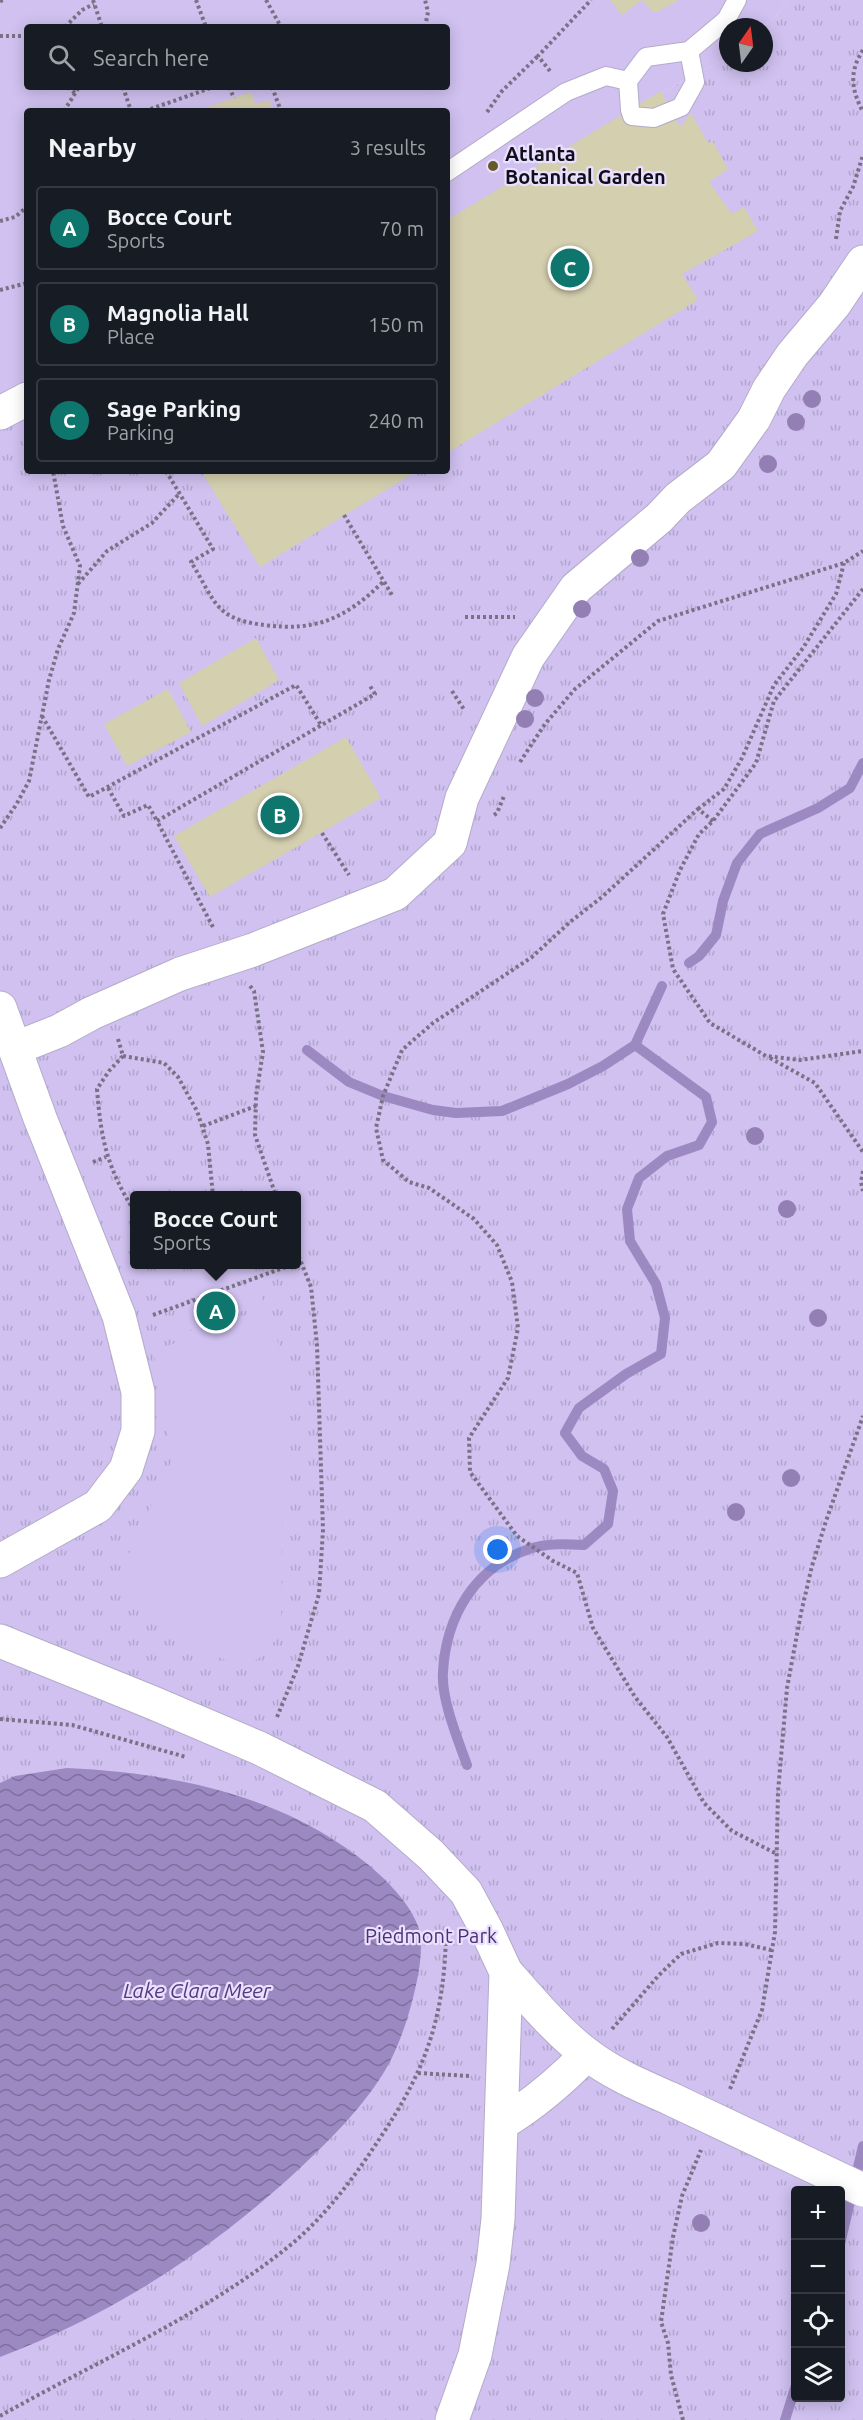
<!DOCTYPE html>
<meta charset="utf-8">
<style>
body{margin:0;font-family:Ubuntu,sans-serif;background:#20242c;color:#f1f3f6}
.controls{position:absolute;right:18px;bottom:18px;display:grid;overflow:hidden;border-radius:6px;box-shadow:0 3px 15px #0003}
.controls button{width:54px;height:54px;display:grid;place-items:center;padding:0;border:0;border-bottom:2px solid #363941;background:#171b24;color:#f1f3f6;font:30px sans-serif}
.compass{position:absolute;left:719px;top:18px;width:54px;height:54px;border-radius:50%;background:#171b24;box-shadow:0 3px 15px #0003;rotate:14deg}
.you{position:absolute;left:498px;top:1550px;width:21px;height:21px;margin:-15px;border:4px solid #fff;border-radius:50%;background:#1a73e8;box-shadow:0 0 0 9px #1a73e833}
.badge{display:grid;place-items:center;width:39px;height:39px;border-radius:50%;background:#0f766e;color:#fff;font-size:20px;font-weight:700}
.pin{position:absolute;translate:-50% -50%;border:3px solid #fff;box-shadow:0 2px 6px #0006}
.popup{position:absolute;left:130px;top:1191px;width:171px;height:78px;box-sizing:border-box;display:grid;place-content:center;border-radius:6px;background:#171b24;filter:drop-shadow(0 2px 4px #0005);font-size:20px;white-space:nowrap;color:#9ea1a6}
.popup b{font-size:22px;color:#f1f3f6}
.popup::after{content:'';position:absolute;left:50%;top:100%;margin-left:-12px;border:12px solid transparent;border-top-color:#171b24}
.list{margin:0;padding:0;list-style:none}
h2{display:flex;justify-content:space-between;align-items:center;height:78px;margin:0;padding:0 24px;font-size:26px}
h2 small{font-size:20px;font-weight:400;color:#9ea1a6}
.list li{display:grid;grid-template-columns:39px 1fr auto;gap:18px;align-items:center;box-sizing:border-box;height:84px;margin:0 12px 12px;padding:0 12px;border:2px solid #363941;border-radius:6px}
.list b{display:block;font-size:22px;white-space:nowrap}
.list p{margin:0;font-size:20px;white-space:nowrap;color:#9ea1a6}
.list em{font-size:20px;font-style:normal;color:#9ea1a6}
.icon{flex:none;width:33px;height:33px;fill:none;stroke:currentColor;stroke-width:2;stroke-linecap:round;stroke-linejoin:round}
.map{position:relative;flex:none;width:863px;height:2420px;overflow:hidden}
.search{position:absolute;background:#171b24;box-shadow:0 3px 15px #0003;left:24px;top:24px;width:426px;height:66px;display:flex;align-items:center;gap:15px;box-sizing:border-box;padding:0 21px;border-radius:6px;color:#9ea1a6;font-size:22px}
.panel{position:absolute;background:#171b24;box-shadow:0 3px 15px #0003;left:24px;top:108px;width:426px;height:366px;border-radius:6px}
.map>svg:first-child{display:block}
</style>
<div class="map">
<svg width="863" height="2420" viewBox="0 0 863 2420">
<defs>
<pattern id="park-tufts" width="24" height="20" patternUnits="userSpaceOnUse" patternTransform="scale(1.5)"><rect width="24" height="20" fill="#d0c1f0"/><path d="M3 7l-1-3M5 7V3M7 7l1-3M15 17l-1-3M17 17v-4M19 17l1-3" fill="none" stroke="#b2a5cd"/></pattern>
<pattern id="water-waves" width="16" height="10" patternUnits="userSpaceOnUse" patternTransform="scale(1.5)"><rect width="16" height="10" fill="#9c89c2"/><path d="M0 5q4-4 8 0t8 0" fill="none" stroke="#7e6e9d"/></pattern>
</defs>
<rect width="100%" height="100%" fill="#e9dffe"/>
<path fill="url(#park-tufts)" fill-rule="evenodd" d="M788,0H863V2420H0V393L27,379V471H447V221L662,92L728,58V63H764V27L778,14ZM135,1196H297V1264H135ZM796,2190H840V2398H796Z"/>
<path fill="#d0c1f0" fill-rule="evenodd" d="M0,0H788L778,14L764,27H728V58L662,92L447,221V111H27V379L0,393ZM27,27H447V87H27Z
M234,1264L250,1265L253,1275L164,1308L158,1291Z
M257,1286L264,1303L174,1336L167,1318Z
M265,1315L276,1333L284,1374L281,1632L264,1655L243,1667L210,1654L122,1595L123,1567L171,1462L160,1382L153,1352L199,1333Z"/>
<path fill="url(#water-waves)" d="M67,1768C160,1772 262,1791 340,1844C368,1862 406,1894 418,1926C425,1947 418,1978 413,1998C407,2021 399,2046 387,2067C366,2104 330,2140 299,2169C212,2250 112,2315 0,2357V1783L15,1776Z"/>
<g fill="none" stroke-linecap="round" stroke-linejoin="round">
<path stroke="#9c89c2" stroke-width="10" d="M689,963L699,956L716,935L723,901L737,863L760,834L818,808L850,788L863,763
M307,1050L349,1082L383,1096L433,1110L456,1113L502,1111L568,1084L603,1066L635,1045L662,986
M467,1765C458,1740 441,1699 443,1672C446,1616 475,1567 529,1549C546,1543 566,1544 584,1545L608,1524L613,1491L604,1469L582,1456L565,1433L579,1408L626,1374L661,1354L665,1318L656,1284L630,1241L627,1209L639,1178L667,1156L699,1145L712,1122L706,1097L635,1045
M840,2244L863,2146
M785,2420L796,2385"/>
</g>
<path fill="#d4cfaf" d="M610,0H642L622,15Z
M642,0H679L657,12H653Z
M661,91L680,127L691,113L708,143L712,140L728,169L709,182L732,214L744,207L758,231L682,274L698,300L447,453V220Z
M251,92L255,104L269,100L273,111H196Z
M201,471H417L260,567Z
M256,638L279,680L202,726L179,683Z
M168,689L191,732L127,766L104,724Z
M346,737L381,798L210,897L174,836Z"/>
<g fill="none" stroke-linecap="round" stroke-linejoin="round">
<defs>
<path id="lane" d="M689,51L695,82L681,107L654,118L632,116L630,110L628,81L646,57Z
M689,51L726,20L737,0
M447,172L566,92L606,76L628,81"/>
<path id="street" d="M0,413L27,399
M0,1008L40,1118L119,1316L138,1392V1431L126,1469L98,1506L0,1561
M16,1048L59,1031L92,1013L180,974L253,950L395,894L450,843L462,798L528,657L576,588L659,518L678,498L721,465L754,419L769,389L792,355L834,305L863,262
M0,1641L151,1702L259,1748L375,1806L431,1855L466,1892L486,1929L506,1972L498,2219L493,2264L475,2355L452,2420
M506,1972C531,2000 557,2032 588,2055C613,2074 642,2086 671,2099
M501,2124C534,2104 560,2082 587,2054"/>
</defs>
<use href="#lane" stroke="#b5abc9" stroke-width="20"/>
<use href="#street" stroke="#b5abc9" stroke-width="35"/>
<path stroke="#797287" stroke-width="4" stroke-dasharray="3 3" stroke-linecap="butt" d="M93,0L102,27
M196,0L206,27
M266,0L281,27
M0,1L4,0
M65,27L82,10L94,4
M425,27L428,12L425,0
M0,36H27
M863,50C849,72 851,89 863,112
M550,71L538,56L591,0
M68,87L75,93
M123,87L131,111
M229,87L234,98
M272,87L281,111
M64,111L79,87
M145,111L213,87
M487,112L502,91L538,56
M0,221L15,217L27,207
M836,239L840,211L853,187L863,155
M0,290L27,283
M166,471L213,549L191,562C200,575 210,599 221,609C232,620 249,623 264,625C317,632 346,618 384,581
M344,515L392,595
M78,584L107,551L152,523L179,494
M863,589L774,701L756,763L713,821L699,834L680,870L663,914L673,969L710,1023L766,1056L800,1060L863,1051
M465,617H515
M452,691L465,711
M42,716L89,797L296,685L321,725
M520,762L545,724L575,689L658,621L844,563L863,551
M108,788L124,816L148,805L157,821
M698,809L724,789L742,758L774,685L803,648L836,594L844,563
M494,815L497,813L504,796
M713,821L698,809L602,897L570,922L532,957L433,1023L402,1050L383,1096L376,1128L383,1160L409,1182L429,1188L474,1219L497,1245L512,1282L518,1328L508,1378L469,1438L470,1472L517,1536L553,1561L577,1573L593,1628L635,1697L667,1737L704,1803L732,1831L777,1854
M0,828L16,805L29,781L49,680L58,649L74,613L80,566L63,526L53,471
M322,833L349,875
M213,927L157,821L375,694L370,686
M250,986L254,991L263,1052L256,1096L255,1135L276,1196
M118,1039L123,1056
M123,1056L164,1063L178,1077L197,1111L208,1144L213,1196
M123,1056L109,1071L97,1089C101,1140 107,1168 135,1212
M770,1058L815,1083L863,1152
M203,1126L256,1106
M93,1162L106,1157
M863,1171L861,1182L863,1191
M153,1315L294,1264
M277,1717L298,1666L319,1594L323,1530L317,1345L311,1287L297,1252
M0,1719L72,1725L186,1757
M612,2029L659,1975L681,1954L718,1943L745,1944L771,1950
M418,2073L469,2076
M730,2089L762,2010L775,1932L778,1792L787,1688L801,1613L812,1566L826,1521L863,1416
M0,2416C99,2360 205,2315 293,2243C327,2214 356,2175 380,2138C427,2068 445,2015 446,1930
M683,2420L671,2375L668,2343L661,2322L673,2237L682,2196L701,2150"/>
<use href="#lane" stroke="#fff" stroke-width="18"/>
<use href="#street" stroke="#fff" stroke-width="33"/>
<defs>
<path id="street-bridge" d="M671,2099L863,2190"/>
</defs>
<use href="#street-bridge" stroke="#b5abc9" stroke-width="35" stroke-linecap="butt"/>
<use href="#street-bridge" stroke="#fff" stroke-width="33"/>
</g>
<g fill="#937fb3">
<circle cx="812" cy="399" r="9"/>
<circle cx="796" cy="422" r="9"/>
<circle cx="768" cy="464" r="9"/>
<circle cx="640" cy="558" r="9"/>
<circle cx="582" cy="609" r="9"/>
<circle cx="535" cy="698" r="9"/>
<circle cx="525" cy="719" r="9"/>
<circle cx="755" cy="1136" r="9"/>
<circle cx="787" cy="1209" r="9"/>
<circle cx="818" cy="1318" r="9"/>
<circle cx="791" cy="1478" r="9"/>
<circle cx="736" cy="1512" r="9"/>
<circle cx="701" cy="2223" r="9"/>
</g>
<circle fill="#645b28" stroke="#e9dffe" stroke-width="2" cx="493" cy="166" r="6"/>
<g text-anchor="middle" stroke-width="4.5" stroke-linejoin="round" paint-order="stroke">
<g font-size="20" font-weight="bold" fill="#120e19" stroke="#e9dffe" text-anchor="start">
<text x="505" y="161">Atlanta<tspan x="505" dy="23">Botanical Garden</tspan></text>
</g>
<g font-size="20" fill="#4c3075" stroke="#e9dffe">
<text x="431" y="1943">Piedmont Park</text>
</g>
<g font-size="21" font-style="italic" fill="#54397f" stroke="#e9dffe">
<text x="197" y="1998">Lake Clara Meer</text>
</g>
</g>
</svg>
<div class="controls">
<button>+</button>
<button>−</button>
<button><svg class="icon" aria-label="locate" viewBox="0 0 24 24"><circle cx="12" cy="12" r="6"/><path d="M12 2v4M12 18v4M2 12h4M18 12h4"/></svg></button>
<button><svg class="icon" aria-label="layers" viewBox="0 0 24 24"><path d="M12 4l9 5-9 5-9-5zM3 14l9 5 9-5"/></svg></button>
</div>
<svg class="compass" viewBox="-18 -18 36 36"><path d="M0-13l5 13h-10z" fill="#e53935"/><path d="M0 13l5-13h-10z" fill="#9ea1a6"/></svg>
<div class="you"></div>
<div class="pin badge" style="left:216px;top:1311px">A</div>
<div class="popup"><b>Bocce Court</b>Sports</div>
<div class="pin badge" style="left:280px;top:815px">B</div>
<div class="pin badge" style="left:570px;top:268px">C</div>
<div class="search"><svg class="icon" aria-label="search" viewBox="0 0 24 24"><circle cx="10" cy="10" r="6"/><path d="M15 15l6 6"/></svg>Search here</div>
<section class="panel">
<h2>Nearby<small>3 results</small></h2>
<ul class="list">
<li><span class="badge">A</span><div><b>Bocce Court</b><p>Sports</p></div><em>70 m</em></li>
<li><span class="badge">B</span><div><b>Magnolia Hall</b><p>Place</p></div><em>150 m</em></li>
<li><span class="badge">C</span><div><b>Sage Parking</b><p>Parking</p></div><em>240 m</em></li>
</ul>
</section>
</div>
